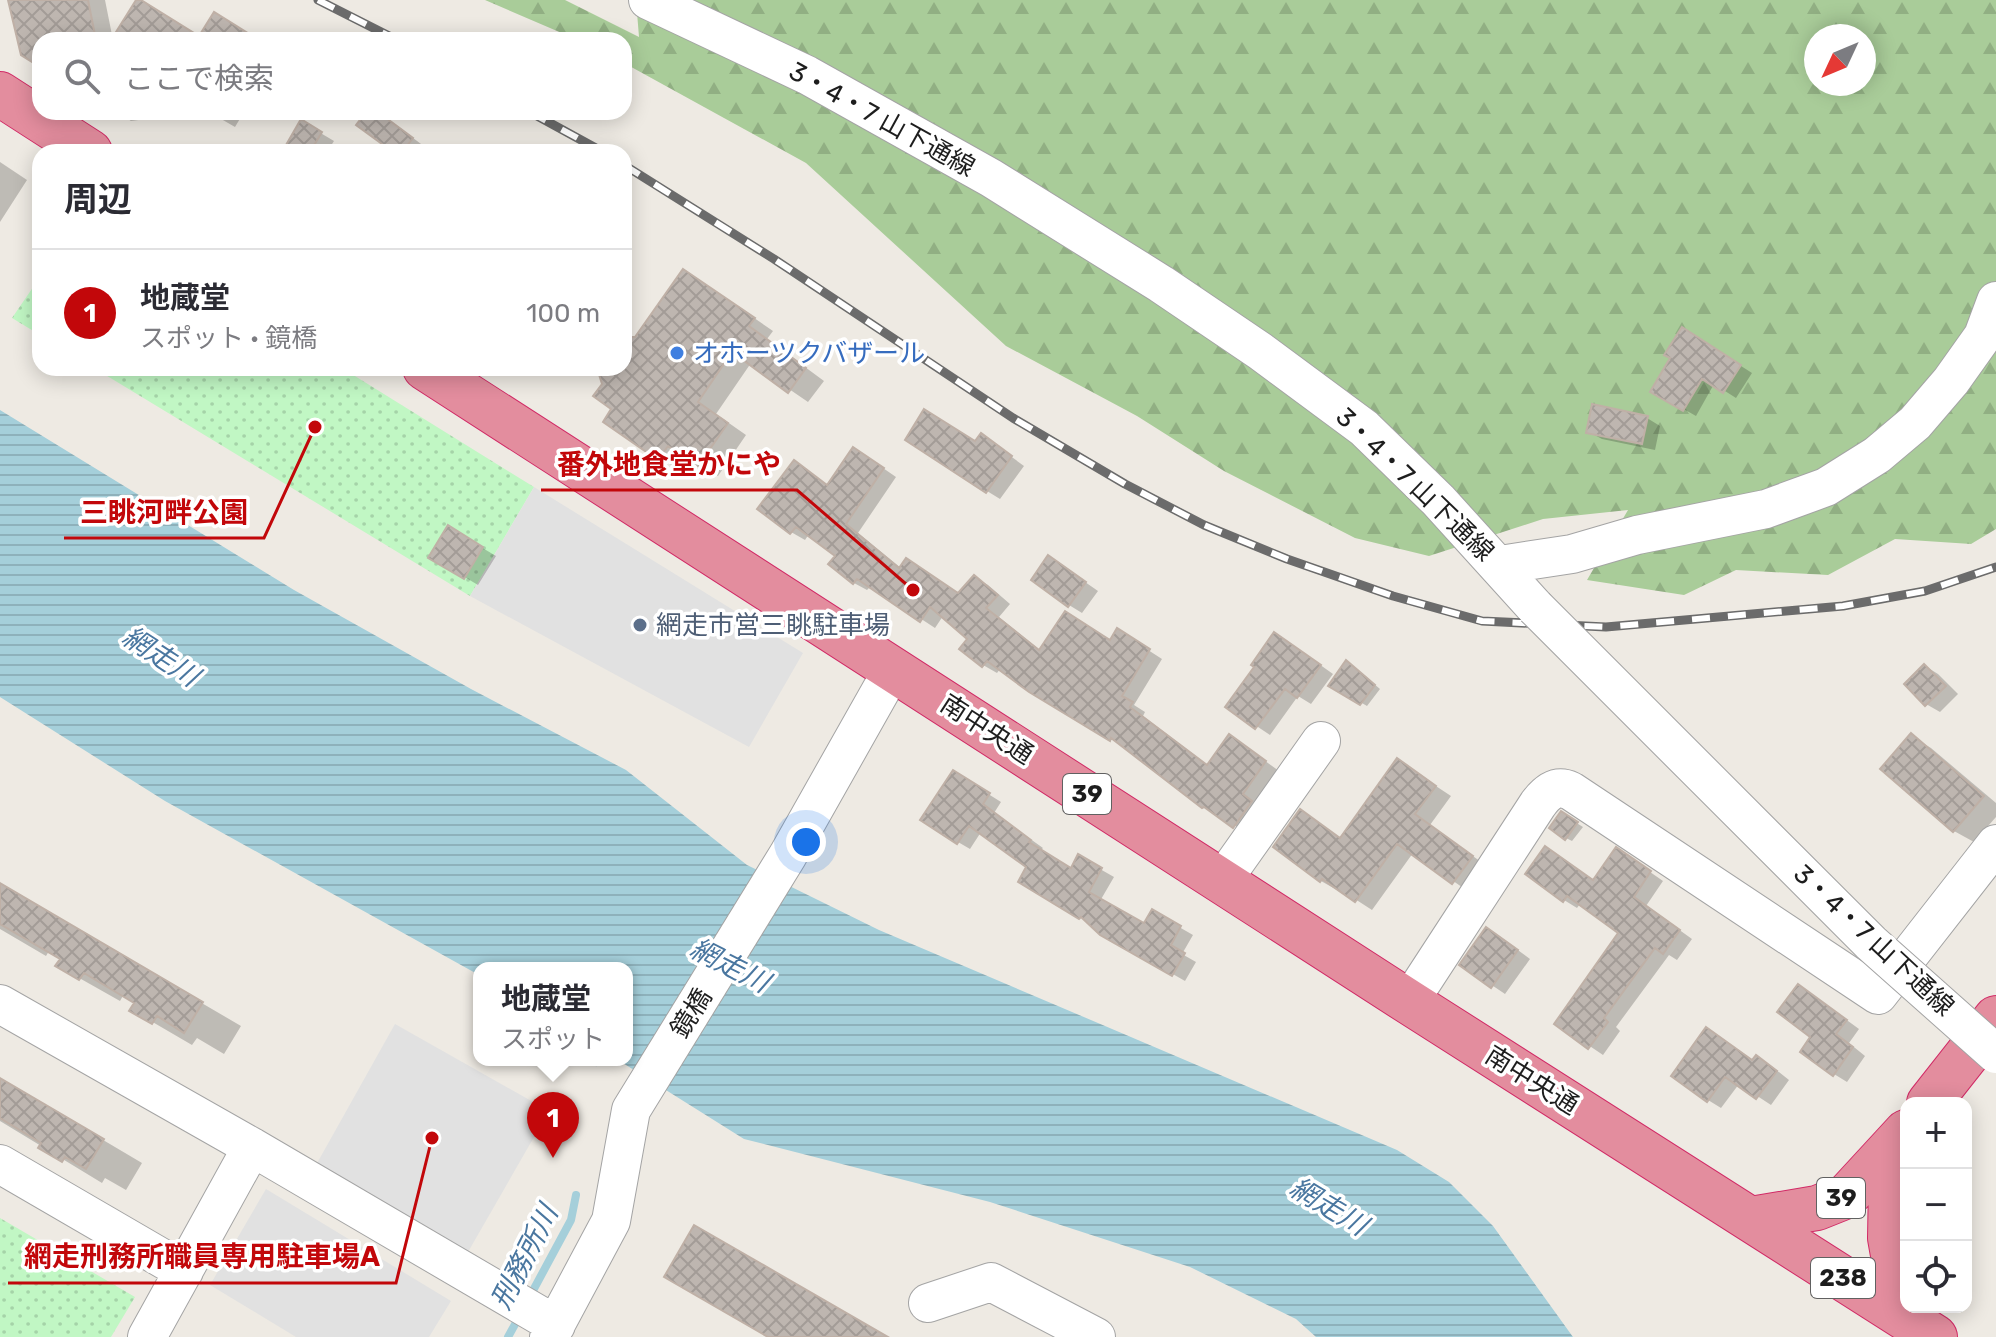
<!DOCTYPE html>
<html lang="ja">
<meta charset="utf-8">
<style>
body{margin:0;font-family:Rubik,"Noto Sans JP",sans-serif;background:#f2f2f3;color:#2b2b33}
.controls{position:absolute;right:24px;bottom:24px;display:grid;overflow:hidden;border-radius:16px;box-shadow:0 4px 20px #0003}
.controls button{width:72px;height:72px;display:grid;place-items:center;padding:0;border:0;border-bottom:2px solid #e1e1e2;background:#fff;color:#2b2b33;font:40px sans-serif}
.compass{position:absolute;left:1804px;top:24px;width:72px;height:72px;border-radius:50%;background:#fff;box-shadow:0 4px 20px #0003;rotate:226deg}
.you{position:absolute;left:806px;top:842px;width:28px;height:28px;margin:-20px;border:6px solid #fff;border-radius:50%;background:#1a73e8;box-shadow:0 0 0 12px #1a73e833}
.badge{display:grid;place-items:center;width:52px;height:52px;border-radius:50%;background:#c2070a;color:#fff;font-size:26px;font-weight:700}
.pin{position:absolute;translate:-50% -66px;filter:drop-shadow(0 2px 4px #0008)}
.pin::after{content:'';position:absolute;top:42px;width:28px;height:24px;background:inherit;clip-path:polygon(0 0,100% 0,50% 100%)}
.popup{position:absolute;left:473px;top:962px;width:160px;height:104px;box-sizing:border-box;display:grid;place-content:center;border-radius:16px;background:#fff;filter:drop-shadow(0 2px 6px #0005);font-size:26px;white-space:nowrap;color:#7c7c81}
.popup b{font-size:30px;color:#2b2b33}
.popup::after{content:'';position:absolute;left:50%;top:100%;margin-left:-16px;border:16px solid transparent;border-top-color:#fff}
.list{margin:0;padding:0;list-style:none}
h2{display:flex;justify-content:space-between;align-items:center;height:104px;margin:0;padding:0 32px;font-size:34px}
h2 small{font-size:26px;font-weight:400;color:#7c7c81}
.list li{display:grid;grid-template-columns:52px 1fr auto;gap:24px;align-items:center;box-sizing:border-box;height:128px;padding:0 32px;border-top:2px solid #e1e1e2}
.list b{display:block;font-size:30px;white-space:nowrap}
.list p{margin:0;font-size:26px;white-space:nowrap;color:#7c7c81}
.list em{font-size:26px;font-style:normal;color:#7c7c81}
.icon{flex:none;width:44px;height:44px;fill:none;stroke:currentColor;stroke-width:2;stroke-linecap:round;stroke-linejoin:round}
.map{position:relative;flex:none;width:1996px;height:1337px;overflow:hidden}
.search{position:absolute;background:#fff;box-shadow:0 4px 20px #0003;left:32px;top:32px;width:600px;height:88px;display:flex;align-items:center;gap:20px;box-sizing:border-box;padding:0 28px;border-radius:24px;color:#7c7c81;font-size:30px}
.panel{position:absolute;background:#fff;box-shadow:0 4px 20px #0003;left:32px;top:144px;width:600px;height:232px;border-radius:24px}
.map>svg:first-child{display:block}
</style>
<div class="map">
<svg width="1996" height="1337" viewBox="0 0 1996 1337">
<defs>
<pattern id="forest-firs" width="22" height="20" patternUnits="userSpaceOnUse" patternTransform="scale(2)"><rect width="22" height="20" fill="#a9cc99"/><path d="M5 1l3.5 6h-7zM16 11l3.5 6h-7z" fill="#91af83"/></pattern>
<pattern id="park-dots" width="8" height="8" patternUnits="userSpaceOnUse" patternTransform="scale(2)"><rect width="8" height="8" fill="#c1f7c4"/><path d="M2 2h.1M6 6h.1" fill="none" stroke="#a5d3a8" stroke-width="1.8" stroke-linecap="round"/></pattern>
<pattern id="water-rules" width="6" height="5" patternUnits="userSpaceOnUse" patternTransform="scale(2)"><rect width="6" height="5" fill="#a5cfda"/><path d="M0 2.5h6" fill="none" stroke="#8eb1bb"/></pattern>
<pattern id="building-cross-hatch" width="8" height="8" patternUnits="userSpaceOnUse" patternTransform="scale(2)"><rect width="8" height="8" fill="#beb6b0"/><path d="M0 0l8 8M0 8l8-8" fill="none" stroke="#a39c97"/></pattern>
</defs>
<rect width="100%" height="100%" fill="#eeeae3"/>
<path fill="url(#forest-firs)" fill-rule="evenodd" d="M485,0H565L639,37L636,0H1996V529L1971,544L1895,539L1828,575L1736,570L1684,595L1587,580L1628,510L1543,519L1429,556L1355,538L1224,471L1137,416L1006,346L806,163L624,63V40H578ZM1816,36H1864V84H1816Z"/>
<path fill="url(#park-dots)" d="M40,277V335L12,318Z
M94,368H342L534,487L470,596Z
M0,1218L135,1297L111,1337H0Z"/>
<path fill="#e1e1e1" d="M534,487L803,653L749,747L470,596Z
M395,1024L549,1111L468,1252L316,1165Z
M266,1189L451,1301L429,1337H296L210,1285Z"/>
<path fill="url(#water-rules)" d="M0,410L294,590L471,689L626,770L747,865L879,930L1397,1150L1449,1182L1493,1226L1573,1337H1316L1296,1319L1190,1267L990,1202L744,1139L618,1060H627V968H479V975L165,801L0,697Z"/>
<path fill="#0003" d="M10,0H105L113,40H255H40V65Z
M117,112H150L146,119L131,121Z
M209,112H244L235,127Z
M368,112H376L384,116L425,147L421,152H396Z
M302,122L334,141L327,152H295Z
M0,162L27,180L0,222Z
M702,282L773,331L767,339L824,381L808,402L751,363L716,414L746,435L718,476L687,456L678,469L659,458L614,408L600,368H624V339H636Z
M1694,336L1752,373L1736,398L1714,384L1696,416L1652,391L1672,358Z
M1647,418L1660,426L1655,450L1602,439L1589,432Z
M976,443L994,444L1024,466L1000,499L987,491Z
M867,457L896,477L858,533L901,568L959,595L974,577L988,585L1010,604L999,617L1041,651L1131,639L1162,659L1134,705L1145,712L1143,716L1209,766L1243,745L1279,771L1247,834L1124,747L1000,669L997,673L983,665L970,639L943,616L935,628L871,586L867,590L854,583L838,555L809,534L805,540L791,532L828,486Z
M449,528L496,556L478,585L431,557Z
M1062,566L1098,591L1082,613L1069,605Z
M1288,642L1333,674L1311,704L1298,696L1270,735L1228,707Z
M1353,666L1380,689L1367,706L1331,685Z
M1925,666L1938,674L1958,694L1940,712L1926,704Z
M1911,736L1931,748L1996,803V817L1974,842L1954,831Z
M1398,761L1451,796L1430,825L1488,867L1469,892L1413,853L1372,910L1338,888L1337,890L1321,881L1341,839Z
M966,780L1001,802L994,813L1043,848L1040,851L1072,870L1079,857L1114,877L1100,901L1145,926L1153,912L1193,935L1182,954L1196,962L1185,981L1101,933L1089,922L1020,882L1029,867L981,832L970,849L958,842Z
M1562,814L1583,827L1572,841L1566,838Z
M1546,848L1594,881L1630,858L1663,881L1646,906L1692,939L1677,960L1669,955L1616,1027L1620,1031L1603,1055L1557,1024L1621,933L1580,904L1577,908L1564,900Z
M0,885L241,1026L224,1054L197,1038L192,1045L132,1010L137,1002L124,994L120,1001L58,966L62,958L49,951L46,956L0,929Z
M1500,937L1530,959L1505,994L1462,965Z
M1811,994L1859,1029L1849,1043L1865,1056L1847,1082L1834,1074L1813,1036Z
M1707,1030L1754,1062L1770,1065L1789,1080L1771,1105L1739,1084L1721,1108L1708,1100Z
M0,1079L142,1163L126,1190L105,1178L102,1183L0,1121Z"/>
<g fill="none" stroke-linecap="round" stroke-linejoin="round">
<path stroke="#a5cfda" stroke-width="8" d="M596,1062L597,1060
M565,1132L569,1117
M529,1298L571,1220L576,1195
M508,1337L519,1317"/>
</g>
<path fill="url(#building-cross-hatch)" stroke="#bfb0a6" stroke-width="2" d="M8,0H88L96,40H40V67L21,55Z
M136,0H141L199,36L214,12L259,40H111Z
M366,112H378L413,138L402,152H393L356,125Z
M301,119L322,132L310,152H282Z
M683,269L755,318L749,326L806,368L788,393L732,352L698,402L728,423L698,466L668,446L658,460L603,422L611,409L593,396L602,384L597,368H624V337H635Z
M1682,327L1741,365L1723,393L1702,379L1683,411L1650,392L1670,358L1664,355Z
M1592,404L1648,416L1642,444L1586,433Z
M924,409L975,441L981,433L1012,456L986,493L905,440Z
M853,447L884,468L846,524L899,568L906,558L958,593L974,575L998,595L986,608L1039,650L1065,611L1110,640L1117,628L1150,649L1122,696L1133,702L1130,707L1207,765L1229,734L1266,761L1243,794L1252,801L1233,828L1204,807L1202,808L1111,738L1110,741L1029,692L987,661L982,667L959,649L967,639L930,607L920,622L857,579L853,584L828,564L835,556L796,527L790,534L757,509L794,460L827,485Z
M448,525L483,547L464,579L428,558Z
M1048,555L1086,582L1068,607L1031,580Z
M1274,632L1321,665L1297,698L1285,689L1255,729L1225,707L1254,667L1251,665Z
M1346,660L1375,685L1360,705L1328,686Z
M1924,664L1946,686L1925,706L1904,684Z
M1911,733L1984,796L1953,832L1880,769Z
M1397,758L1436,786L1415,814L1473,856L1452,884L1397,844L1355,902L1322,879L1320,882L1273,847L1300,809L1340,838Z
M953,770L990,793L983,804L1031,840L1029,842L1071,868L1078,854L1102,868L1089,892L1144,923L1152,909L1181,926L1171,945L1185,953L1172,976L1100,935L1081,917L1079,919L1018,882L1026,867L969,826L957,844L920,820Z
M1561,811L1578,822L1565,840L1549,828Z
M1545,846L1593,880L1616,847L1651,871L1634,897L1680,930L1663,954L1655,948L1604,1018L1608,1022L1588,1049L1554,1024L1618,933L1567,896L1563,902L1525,874Z
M0,883L203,1002L184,1033L157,1016L152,1024L129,1011L134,1003L84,973L79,980L55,966L60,959L0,924Z
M1486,927L1518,950L1491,988L1459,965Z
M1798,984L1847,1020L1836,1034L1853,1047L1833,1076L1800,1052L1810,1037L1777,1012Z
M1706,1027L1752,1060L1756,1055L1777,1071L1756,1099L1725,1077L1707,1102L1671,1076Z
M0,1078L104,1139L86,1169L65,1157L62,1162L38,1148L41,1143L0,1118Z
M694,1225L888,1337H768L664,1277Z"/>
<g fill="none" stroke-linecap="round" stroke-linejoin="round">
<defs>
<path id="minor" d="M648,0L807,75L991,178L1161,284L1260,351L1364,428L1438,500L1535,607
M1500,565L1572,554L1637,535L1766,509L1826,487L1877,455L1915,423L1951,381L1983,336L1996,301
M1222,881L1321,741
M1409,1002L1538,804C1547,792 1556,784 1571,791L1878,995L1996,844
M0,1004L252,1147L556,1325
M0,1164L184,1271
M928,1303L991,1282L1096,1337
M147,1337L252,1147
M549,1337L611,1221L631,1110L788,855L893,669"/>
<path id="highway" d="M0,94L90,152
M425,368L1409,1002L1935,1337
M1929,1103L1996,1018
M1897,1143L1891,1183L1890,1238L1904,1317
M1751,1219L1817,1208L1847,1196L1906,1132"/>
</defs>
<use href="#minor" stroke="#a4a4a4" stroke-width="40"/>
<use href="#highway" stroke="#d12a66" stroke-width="46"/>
<use href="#minor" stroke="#fff" stroke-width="38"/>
<use href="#highway" stroke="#e38d9e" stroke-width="44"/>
<defs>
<path id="rail" d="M318,0L397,40
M530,112L603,152
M624,165L774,259L1013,418L1125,484L1204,525L1287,559L1393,596L1482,621L1606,627L1843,606L1925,591L1996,567"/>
</defs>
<use href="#rail" stroke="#6b6b6b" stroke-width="9"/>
<use href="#rail" stroke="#fff" stroke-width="6" stroke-dasharray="18" stroke-linecap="butt"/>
<defs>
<path id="minor-bridge" d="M1535,607L1871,943L1996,1054"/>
</defs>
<use href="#minor-bridge" stroke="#a4a4a4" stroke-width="40" stroke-linecap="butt"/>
<use href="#minor-bridge" stroke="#fff" stroke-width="38"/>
</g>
<circle fill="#3f7fe0" stroke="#fff" stroke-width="3" cx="677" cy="353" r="8"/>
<circle fill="#5c6f8a" stroke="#fff" stroke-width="3" cx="640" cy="625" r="8"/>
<g text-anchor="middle" stroke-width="7" stroke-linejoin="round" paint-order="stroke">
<g fill="#fff" stroke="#616161" stroke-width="2">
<rect x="1063" y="774" width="48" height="40" rx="6"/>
<rect x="1817" y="1178" width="48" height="40" rx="6"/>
<rect x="1811" y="1258" width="64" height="40" rx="6"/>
</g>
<g font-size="24" font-weight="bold" fill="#1d1d1d">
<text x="1087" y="802">39</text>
<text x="1841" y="1206">39</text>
<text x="1843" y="1286">238</text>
</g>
<g font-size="26" fill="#1d1d1d" stroke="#fff">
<text transform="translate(882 119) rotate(29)" y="9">3・4・7 山下通線</text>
<text transform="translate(1415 484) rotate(44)" y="9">3・4・7 山下通線</text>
<text transform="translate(987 729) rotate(33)" y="9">南中央通</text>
<text transform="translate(1874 940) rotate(43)" y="9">3・4・7 山下通線</text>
<text transform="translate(691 1013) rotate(-58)" y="9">鏡橋</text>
<text transform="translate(1532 1080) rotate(32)" y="9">南中央通</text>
</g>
<g font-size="26" fill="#366cbe" stroke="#fff" text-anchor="start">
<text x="693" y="362">オホーツクバザール</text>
</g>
<g font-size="26" fill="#4e5e75" stroke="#fff" text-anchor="start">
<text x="656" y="634">網走市営三眺駐車場</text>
</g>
<g font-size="28" font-style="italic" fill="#4a77a0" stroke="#fff">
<text transform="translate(161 656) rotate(33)" y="10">網走川</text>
<text transform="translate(730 965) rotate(27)" y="10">網走川</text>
<text transform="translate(1329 1206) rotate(31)" y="10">網走川</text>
<text transform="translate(524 1257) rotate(-63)" y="10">刑務所川</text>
</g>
</g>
<path fill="none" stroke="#c2070a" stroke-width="3" d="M913 590L797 490H541M315 427L264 538H64M432 1138L396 1283H8"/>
<g fill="#c2070a" stroke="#fff" stroke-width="3">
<circle cx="913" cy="590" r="8"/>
<circle cx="315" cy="427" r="8"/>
<circle cx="432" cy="1138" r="8"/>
</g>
<g font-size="28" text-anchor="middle" font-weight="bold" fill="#c2070a" stroke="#fff" stroke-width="7" stroke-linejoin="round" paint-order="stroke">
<text x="669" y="474">番外地食堂かにや</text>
<text x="164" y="522">三眺河畔公園</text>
<text x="202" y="1266">網走刑務所職員専用駐車場A</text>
</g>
</svg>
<div class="controls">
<button>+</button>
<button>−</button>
<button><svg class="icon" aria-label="locate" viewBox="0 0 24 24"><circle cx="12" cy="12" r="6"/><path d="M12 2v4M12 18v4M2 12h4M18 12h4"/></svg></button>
</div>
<svg class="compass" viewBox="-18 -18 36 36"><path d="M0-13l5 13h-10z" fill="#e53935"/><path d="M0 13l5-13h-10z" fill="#7c7c81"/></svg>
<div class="you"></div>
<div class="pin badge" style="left:553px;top:1158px">1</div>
<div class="popup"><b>地蔵堂</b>スポット</div>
<div class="search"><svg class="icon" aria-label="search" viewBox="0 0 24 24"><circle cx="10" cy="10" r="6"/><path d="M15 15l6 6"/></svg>ここで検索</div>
<section class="panel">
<h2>周辺<small></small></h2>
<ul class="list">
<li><span class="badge">1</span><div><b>地蔵堂</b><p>スポット · 鏡橋</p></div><em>100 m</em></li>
</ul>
</section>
</div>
